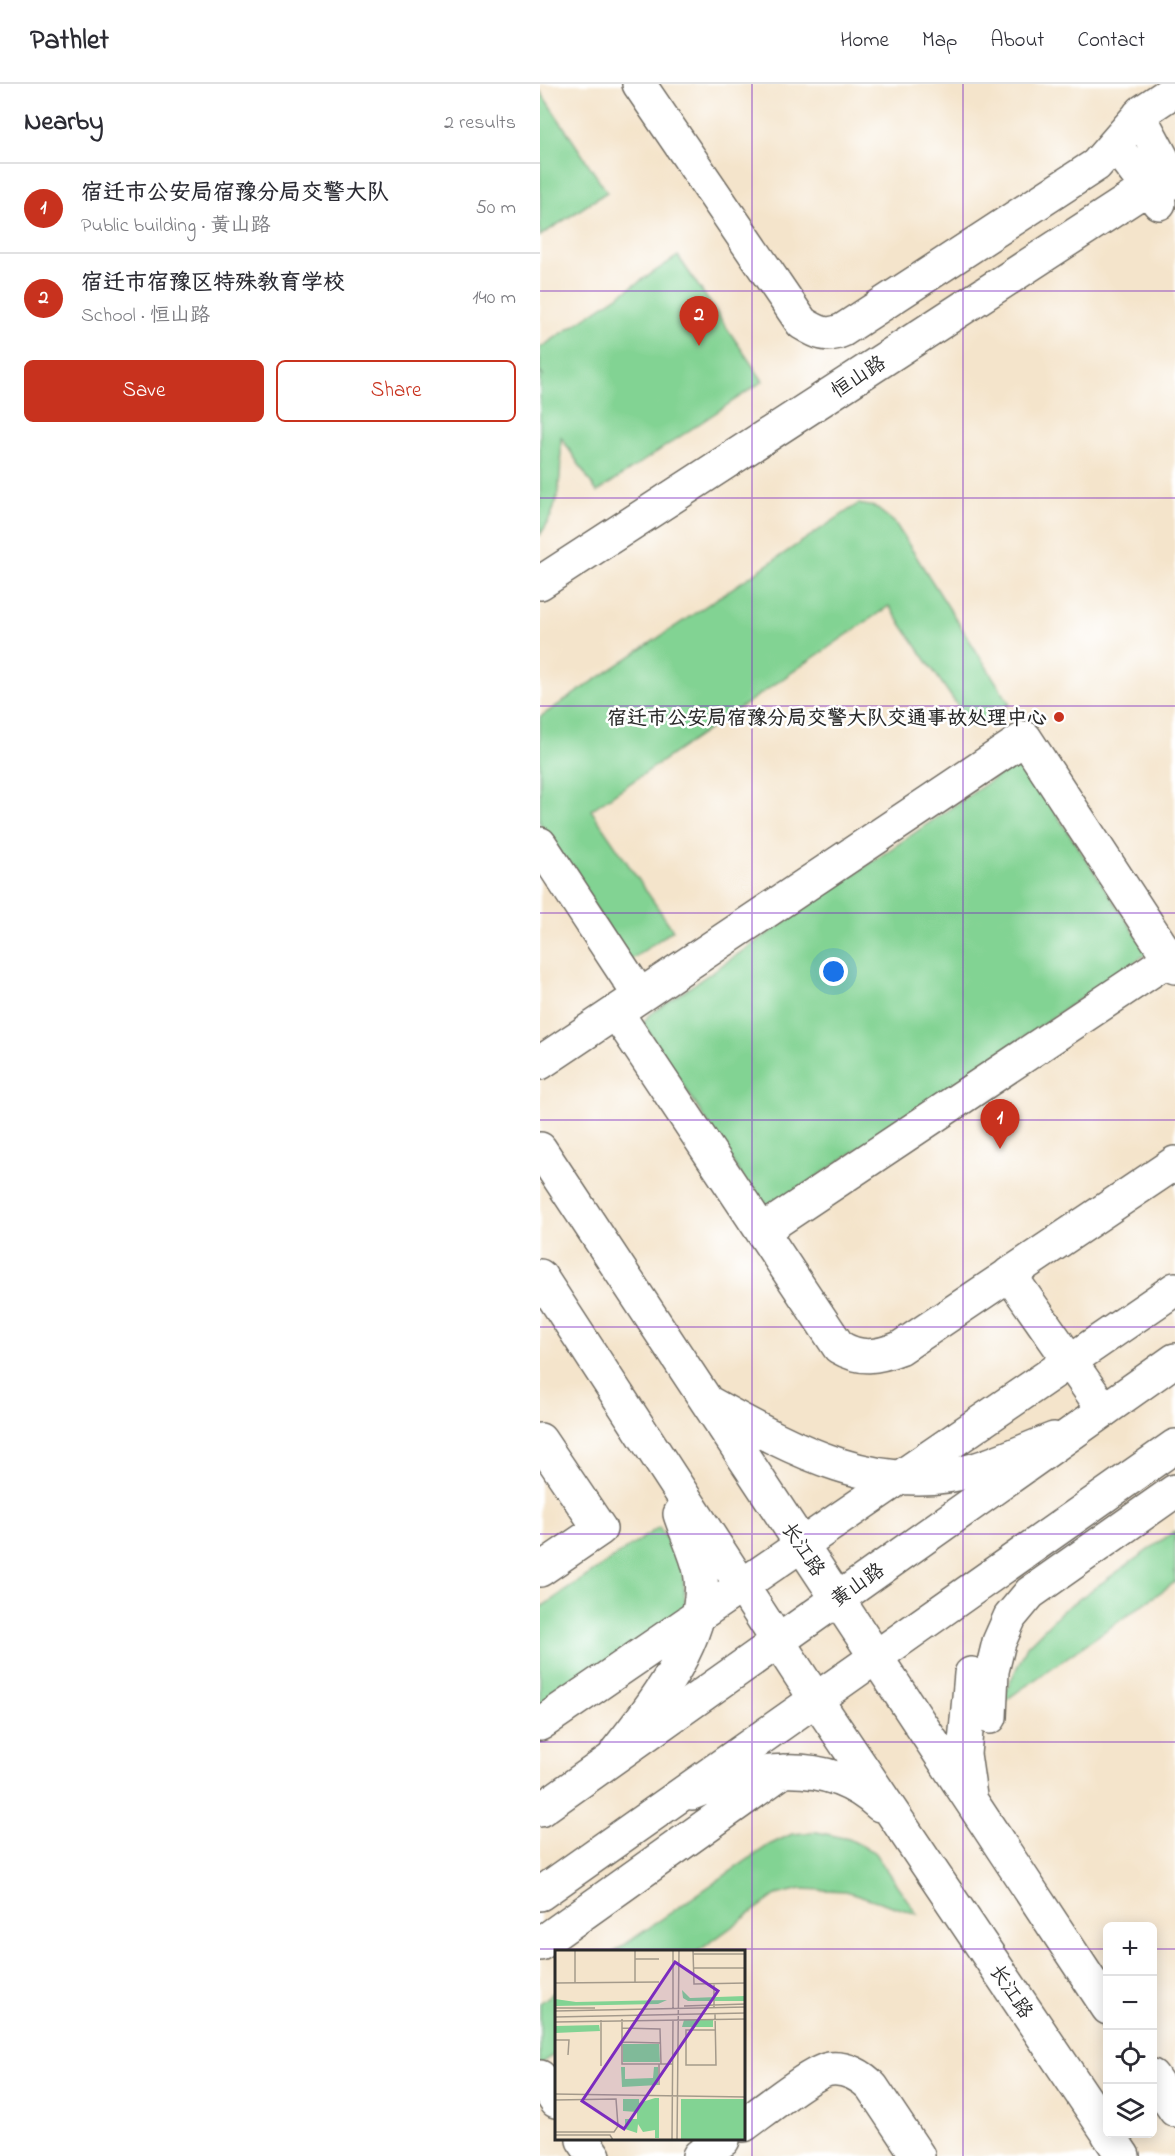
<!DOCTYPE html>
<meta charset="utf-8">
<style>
body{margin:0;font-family:"Indie Flower","LXGW WenKai TC",sans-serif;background:#f2f2f3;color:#2b2b33}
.controls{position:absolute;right:18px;bottom:18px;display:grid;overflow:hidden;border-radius:9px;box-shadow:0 3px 15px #0003}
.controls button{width:54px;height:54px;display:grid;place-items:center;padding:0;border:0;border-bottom:2px solid #e1e1e2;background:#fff;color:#2b2b33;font:30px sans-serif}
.you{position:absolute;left:294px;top:888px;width:21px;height:21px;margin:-15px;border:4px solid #fff;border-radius:50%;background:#1a73e8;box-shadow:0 0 0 9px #1a73e833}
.badge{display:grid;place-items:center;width:39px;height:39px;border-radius:50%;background:#c8321e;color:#fff;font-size:20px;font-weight:700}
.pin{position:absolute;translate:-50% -50px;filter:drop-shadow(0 2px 3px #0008)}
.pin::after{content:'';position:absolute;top:32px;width:21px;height:18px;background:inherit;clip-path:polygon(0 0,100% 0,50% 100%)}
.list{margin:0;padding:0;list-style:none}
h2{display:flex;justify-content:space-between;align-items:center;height:78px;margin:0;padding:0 24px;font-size:26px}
h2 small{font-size:20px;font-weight:400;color:#7c7c81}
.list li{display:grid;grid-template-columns:39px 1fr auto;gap:18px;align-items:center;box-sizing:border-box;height:90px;padding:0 24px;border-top:2px solid #e1e1e2}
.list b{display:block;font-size:22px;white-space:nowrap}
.list p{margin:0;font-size:20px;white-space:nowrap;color:#7c7c81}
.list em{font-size:20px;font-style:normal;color:#7c7c81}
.actions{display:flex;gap:12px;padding:18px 24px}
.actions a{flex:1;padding:14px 0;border:2px solid #c8321e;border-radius:9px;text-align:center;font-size:21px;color:#c8321e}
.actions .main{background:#c8321e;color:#fff}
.icon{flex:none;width:33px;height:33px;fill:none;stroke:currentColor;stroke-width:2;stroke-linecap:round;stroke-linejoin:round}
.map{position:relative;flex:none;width:635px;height:2072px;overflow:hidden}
header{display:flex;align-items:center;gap:36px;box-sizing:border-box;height:84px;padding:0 30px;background:#fff;border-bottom:2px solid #e1e1e2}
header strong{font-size:28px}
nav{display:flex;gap:33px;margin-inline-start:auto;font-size:21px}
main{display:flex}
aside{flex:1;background:#fff}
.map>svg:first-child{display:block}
</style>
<header>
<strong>Pathlet</strong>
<nav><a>Home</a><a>Map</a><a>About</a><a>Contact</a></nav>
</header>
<main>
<aside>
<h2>Nearby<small>2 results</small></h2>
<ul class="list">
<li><span class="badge">1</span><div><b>宿迁市公安局宿豫分局交警大队</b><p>Public building · 黄山路</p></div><em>50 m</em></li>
<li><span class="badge">2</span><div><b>宿迁市宿豫区特殊教育学校</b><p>School · 恒山路</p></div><em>140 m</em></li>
</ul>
<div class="actions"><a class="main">Save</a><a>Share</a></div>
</aside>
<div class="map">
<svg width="635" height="2072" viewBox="0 0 635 2072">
<rect width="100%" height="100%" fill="#fff"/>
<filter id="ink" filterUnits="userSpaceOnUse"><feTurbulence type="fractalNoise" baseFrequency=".0167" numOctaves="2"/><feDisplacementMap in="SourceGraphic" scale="12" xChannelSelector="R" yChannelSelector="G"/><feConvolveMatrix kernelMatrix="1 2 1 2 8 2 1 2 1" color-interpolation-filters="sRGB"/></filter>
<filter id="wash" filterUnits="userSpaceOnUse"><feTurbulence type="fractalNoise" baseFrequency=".008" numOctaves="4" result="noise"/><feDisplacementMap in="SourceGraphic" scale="24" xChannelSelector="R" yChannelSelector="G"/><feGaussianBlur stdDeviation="1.35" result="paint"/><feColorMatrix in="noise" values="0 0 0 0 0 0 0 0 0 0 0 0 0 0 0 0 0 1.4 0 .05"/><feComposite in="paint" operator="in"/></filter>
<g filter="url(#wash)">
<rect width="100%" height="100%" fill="#f4e4cb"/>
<path fill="#82d393" stroke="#567f5f" stroke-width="1.5" d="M0,7L67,108L0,152Z
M138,172L223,297L57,408L21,353C21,388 22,421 0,451V288L4,293L0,287V264Z
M318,420L335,423L355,439L470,620L432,643L349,522L51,726L133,846L89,877L0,739V633Z
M482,678L608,869L235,1121L220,1120L103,939L108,932L475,680Z
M119,1443L142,1478L146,1529L0,1630V1524Z
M635,1447V1498L460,1620L487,1562L522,1527Z
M277,1748L309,1755L334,1768L377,1830L306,1807L261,1805L236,1811L157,1868H74L229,1761L252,1750Z
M16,1907V1969L0,1981V1919Z"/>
</g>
<g filter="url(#ink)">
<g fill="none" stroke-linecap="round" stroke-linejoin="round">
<defs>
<path id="minor" d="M99,0L262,239C277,248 286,254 303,246L556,81L602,28L635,6
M599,31L635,98
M575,61L619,119
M0,499L635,86
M0,760L100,912
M76,928L299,1263C321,1276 337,1273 360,1264L635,1079
M0,979L485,654L635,883
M0,1065L568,1924
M222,1147L629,875
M469,1190L564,1326
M0,1192L275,1614L568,2049
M171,1320C252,1365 342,1415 437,1385C463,1377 488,1365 514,1355
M0,1356L60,1445L0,1486
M450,1633L452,1587L459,1558L470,1533L490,1509L635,1407
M0,1640L635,1205
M77,1667C112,1623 172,1547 160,1487C156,1468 146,1449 140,1430
M152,1709C213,1684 287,1671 340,1721
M430,1712L424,1670L431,1590
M0,1860L243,1687
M612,1992L635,2026
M0,1993L16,2017
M204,2041C221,2029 273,1987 290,1985C306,1983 322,1992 332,2003L378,2072
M568,2050L583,2072
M43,2056L54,2072
M159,2072L183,2056"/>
<path id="major" d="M0,1726L635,1276
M0,1810L635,1362"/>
</defs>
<use href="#minor" stroke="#716c63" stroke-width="36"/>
<use href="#major" stroke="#716c63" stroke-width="36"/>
<use href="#minor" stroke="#fff" stroke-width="33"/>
<use href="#major" stroke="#fff" stroke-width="33"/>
</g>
</g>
<path fill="none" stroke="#7b2cbf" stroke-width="1.5" stroke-opacity="0.55" d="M212,0V2072M423,0V2072M0,207H635M0,414H635M0,622H635M0,829H635M0,1036H635M0,1243H635M0,1450H635M0,1658H635M0,1865H568M612,1865H635"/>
<circle fill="#c8321e" stroke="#fff" stroke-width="2" cx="519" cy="633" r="6"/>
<g text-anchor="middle" stroke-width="5" stroke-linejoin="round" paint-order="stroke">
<g font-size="20" fill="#2b2b2b" stroke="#fff">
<text transform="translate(318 292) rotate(-33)" y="7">恒山路</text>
<text transform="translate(264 1465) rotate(56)" y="7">长江路</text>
<text transform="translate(317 1500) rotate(-35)" y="7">黄山路</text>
<text transform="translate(472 1907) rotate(56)" y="7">长江路</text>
</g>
<g font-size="20" font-weight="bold" fill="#2b2b2b" stroke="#fff" text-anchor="end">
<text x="507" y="640">宿迁市公安局宿豫分局交警大队交通事故处理中心</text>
</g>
</g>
<g transform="translate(15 1866)">
<rect width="190" height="190" fill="#f4e4cb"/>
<path d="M127,40L135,48L190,46V51H133L128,48ZM0,49L21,52L112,50L103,54L0,56ZM129,70H158V77H127ZM44,75L45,81L0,83V76ZM68,94H104L105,112H68ZM66,117H70V129L98,128L99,117H103V135L67,137ZM100,148H104V188H100V180L88,182L83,174L82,183L70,179V169H82V162L68,161V149H84V153ZM126,149H190V190H126Z" fill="#82d393"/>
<path fill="none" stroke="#a49a8b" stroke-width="1.5" d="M20,0V33M80,0V32M138,0L139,34L191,33M138,4H191M80,9H104M138,18H191M0,33L104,32M159,34V57M129,56L191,54M0,58H40M118,60V0M0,61L191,57M160,64L161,115H131V80H161M0,67L191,63M67,69V114H117M46,70V116M0,72L191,69M67,78L105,79L106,114M0,90H14L13,105M67,92L106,93M104,135V114M0,144L191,147M0,150L61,149L63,176L59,182H0M0,185H55L58,190M117,190L118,70M122,190L124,0"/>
<path fill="#7b2cbf" fill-opacity="0.15" stroke="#7b2cbf" stroke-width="3" d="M120,12L163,41L69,179L27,151Z"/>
<rect width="190" height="190" fill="none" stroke="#2b2b2b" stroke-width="3"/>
</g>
</svg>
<div class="controls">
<button>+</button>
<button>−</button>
<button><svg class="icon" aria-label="locate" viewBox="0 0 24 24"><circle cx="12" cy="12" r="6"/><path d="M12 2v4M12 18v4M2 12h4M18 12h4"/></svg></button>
<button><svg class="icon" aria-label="layers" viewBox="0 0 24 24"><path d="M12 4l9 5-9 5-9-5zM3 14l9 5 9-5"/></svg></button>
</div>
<div class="you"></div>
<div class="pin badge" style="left:460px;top:1065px">1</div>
<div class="pin badge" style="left:159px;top:262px">2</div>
</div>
</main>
